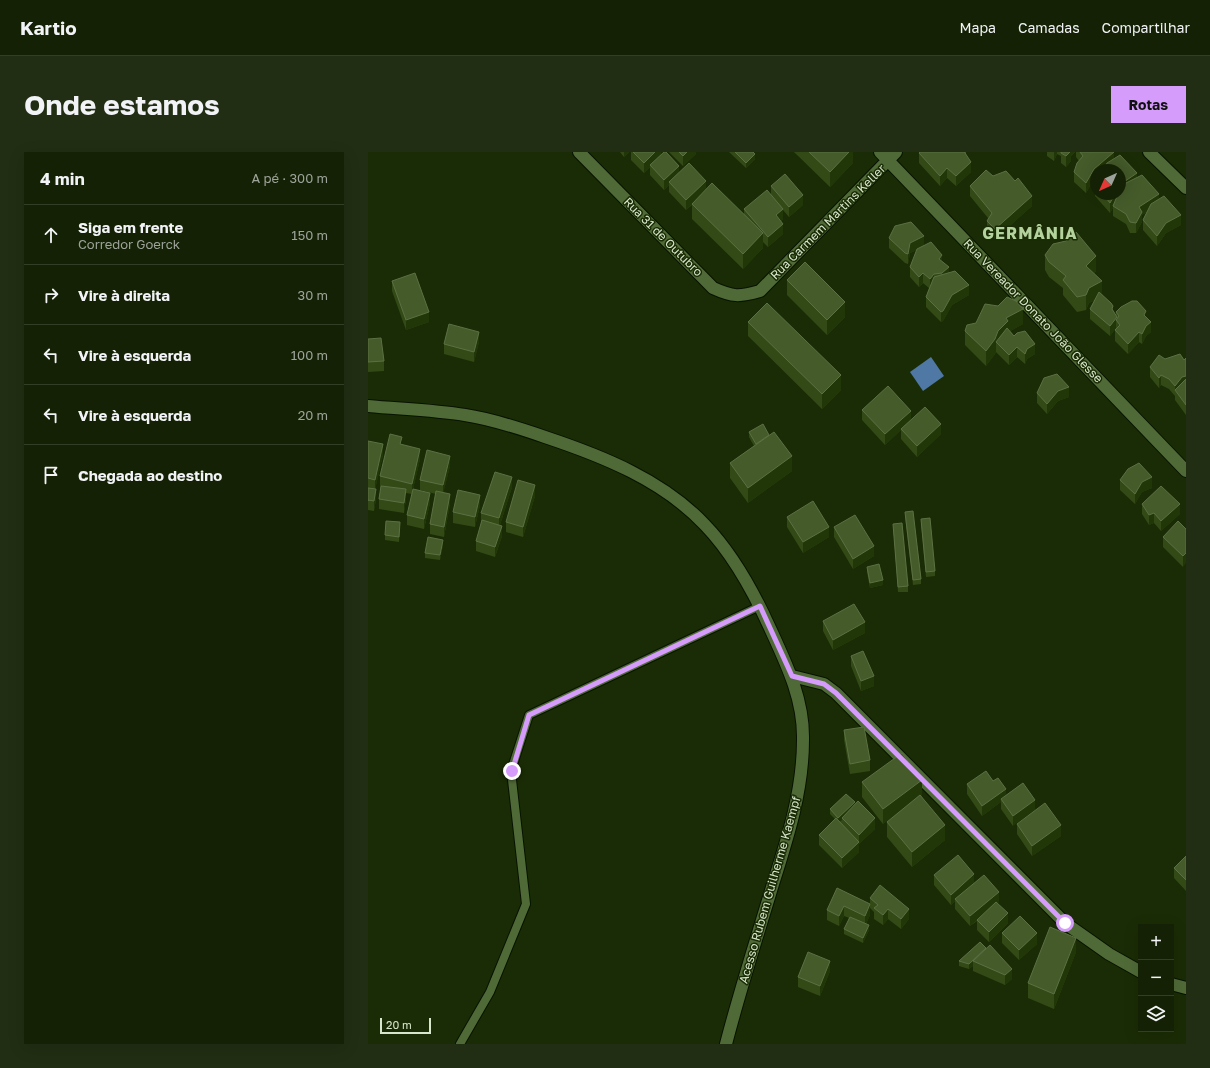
<!DOCTYPE html>
<html lang="pt">
<meta charset="utf-8">
<style>
body{margin:0;font-family:"Golos Text",sans-serif;background:#212e13;color:#f1f3f6}
.controls{position:absolute;right:12px;bottom:12px;display:grid;overflow:hidden;border-radius:0px;box-shadow:0 4px 16px #0002}
.controls button{width:36px;height:36px;display:grid;place-items:center;padding:0;border:0;border-bottom:1px solid #333e26;background:#142104;color:#f1f3f6;font:20px sans-serif}
.compass{position:absolute;left:722px;top:12px;width:36px;height:36px;border-radius:50%;background:#142104;box-shadow:0 4px 16px #0002;rotate:225deg}
.scale{position:absolute;left:12px;bottom:10px;width:51px;box-sizing:border-box;padding-left:4px;border:2px solid #d7e7cb;border-top:0;font-size:11px;line-height:14px;white-space:nowrap;color:#d7e7cb;-webkit-text-stroke:3px #1a2c05;paint-order:stroke}
.stop{position:absolute;width:12px;height:12px;margin:-9px;border:3px solid #d59cfb;border-radius:50%;background:#fff}
.stop.end{background:#d59cfb;border-color:#fff;box-shadow:0 1px 4px #0008}
.list{margin:0;padding:0;list-style:none}
h2{display:flex;justify-content:space-between;align-items:center;height:52px;margin:0;padding:0 16px;font-size:17px}
h2 small{font-size:13px;font-weight:400;color:#9da39a}
.list li{display:grid;grid-template-columns:26px 1fr auto;gap:12px;align-items:center;box-sizing:border-box;height:60px;padding:0 16px;border-top:1px solid #333e26}
.list b{display:block;font-size:15px;white-space:nowrap}
.list p{margin:0;font-size:13px;white-space:nowrap;color:#9da39a}
.list em{font-size:13px;font-style:normal;color:#9da39a}
.icon{flex:none;width:22px;height:22px;fill:none;stroke:currentColor;stroke-width:2;stroke-linecap:round;stroke-linejoin:round}
.map{position:relative;flex:none;width:818px;height:892px;overflow:hidden;border-radius:0px}
header{display:flex;align-items:center;gap:24px;box-sizing:border-box;height:56px;padding:0 20px;background:#142104;border-bottom:1px solid #333e26}
header strong{font-size:19px}
nav{display:flex;gap:22px;margin-inline-start:auto;font-size:14px}
.intro{display:flex;align-items:center;justify-content:space-between;box-sizing:border-box;height:96px;padding:0 24px}
h1{margin:0;font-size:28px}
.button{padding:10px 18px;border-radius:0px;background:#d59cfb;color:#111;font-size:14px;font-weight:700}
main{display:flex;gap:24px;padding:0 24px}
aside{flex:1;background:#142104;border-radius:0px;box-shadow:0 4px 16px #0002}
.map>svg:first-child{display:block}
</style>
<header>
<strong>Kartio</strong>
<nav><a>Mapa</a><a>Camadas</a><a>Compartilhar</a></nav>
</header>
<div class="intro"><h1>Onde estamos</h1><a class="button">Rotas</a></div>
<main>
<aside>
<h2>4 min<small>A pé · 300 m</small></h2>
<ul class="list">
<li><svg class="icon" aria-label="ahead" viewBox="0 0 24 24"><path d="M12 20V5M6 11l6-6 6 6"/></svg><div><b>Siga em frente</b><p>Corredor Goerck</p></div><em>150 m</em></li>
<li><svg class="icon" aria-label="right" viewBox="0 0 24 24"><path d="M7 20v-9h11M14 6l5 5-5 5"/></svg><div><b>Vire à direita</b></div><em>30 m</em></li>
<li><svg class="icon" aria-label="left" viewBox="0 0 24 24"><path d="M17 20v-9H6M10 6l-5 5 5 5"/></svg><div><b>Vire à esquerda</b></div><em>100 m</em></li>
<li><svg class="icon" aria-label="left" viewBox="0 0 24 24"><path d="M17 20v-9H6M10 6l-5 5 5 5"/></svg><div><b>Vire à esquerda</b></div><em>20 m</em></li>
<li><svg class="icon" aria-label="arrive" viewBox="0 0 24 24"><path d="M6 21V4h12l-3 4 3 4H6"/></svg><div><b>Chegada ao destino</b></div></li>
</ul>
</aside>
<div class="map">
<svg width="818" height="892" viewBox="0 0 818 892">
<rect width="100%" height="100%" fill="#1a2c05"/>
<path fill="#4f78a4" d="M563,205L576,224L555,239L542,220Z"/>
<g fill="none" stroke-linecap="round" stroke-linejoin="round">
<defs>
<path id="service" d="M92,892L122,840L158,752L143,619L161,563L392,454"/>
<path id="minor" d="M211,0L345,136C365,145 371,145 392,139L528,0
M512,0L818,319
M781,0L818,36
M424,524L456,532L468,541L697,771L741,802L773,820
M803,832L818,836"/>
<path id="secondary" d="M0,254C32,257 65,258 97,263C124,267 151,276 177,285C234,304 295,328 337,373C364,401 385,439 401,474C418,511 436,547 435,588C435,638 420,685 405,732C389,785 372,838 358,892"/>
</defs>
<use href="#service" stroke="#071300" stroke-width="10"/>
<use href="#minor" stroke="#071300" stroke-width="14"/>
<use href="#secondary" stroke="#071300" stroke-width="14"/>
<use href="#service" stroke="#506a37" stroke-width="8"/>
<use href="#minor" stroke="#506a37" stroke-width="12"/>
<use href="#secondary" stroke="#506a37" stroke-width="12"/>
</g>
<path fill="#334a17" d="M252,0H261L256,5Z
M263,0H293V3L311,21L338,37L376,63V57L403,42V34L435,53L421,65L415,58V67L413,69L415,82L400,95L395,90V96L375,117L324,67V53L318,58L301,40V33L296,38L282,23V15L276,21L263,8Z
M301,0H328V2L315,14Z
M361,0H385L387,7L378,16Z
M426,0H485V11L462,35Z
M598,0V3L603,20L588,34L579,26L572,34L551,11V1Z
M679,0H707L703,4V9L698,15L693,11V4L689,2L686,9L679,4Z
M708,0H746V7L769,25L791,48L813,73L798,81L789,94L775,78V68L779,60L774,63V70L768,81H762L758,72L745,64V56L742,61L727,44V33L728,32V42H752V18H728L726,27L718,41L706,30V20L711,9L708,5Z
M625,24L664,54L627,87L619,79V69L620,66L602,44V34Z
M521,86L556,93L574,109L581,120L601,143L584,153L575,169L573,170L558,155V145L561,136L555,131L551,135L542,125V115L549,98L542,101L540,112L537,111L521,96Z
M698,89L728,119L726,121L734,142L748,163V160L778,165L783,180L778,184L774,192L771,190L760,202L747,189V178L748,176L742,184L722,167V157L727,148L721,151L718,158L709,160L695,143V136L681,125L677,118V103Z
M419,128L477,165L459,183L419,143Z
M24,129L61,170L38,178L24,139Z
M380,170L473,238L454,257L380,184Z
M655,172L642,179L646,184L667,202L659,207L657,212L649,205L641,213L628,200V199L627,202L618,214L597,193V179Z
M0,187L16,209V219L0,220Z
M111,190L106,210L76,202V192Z
M818,206V263L807,248V244L801,237L793,233L791,236L782,225V215L797,207L816,208Z
M669,241L701,245L690,249L679,262L669,251Z
M494,258L543,268L573,282L549,305L533,287V278L517,293L494,268Z
M381,280L401,283L424,319L380,351L362,326V311L386,294L381,285Z
M0,289L15,303L7,337L8,347L6,359L0,358V359Z
M34,292L52,307L45,337L62,351L56,377L39,373V363L44,342L38,341V347L36,361L11,357V347L13,334H12V324Z
M82,314L75,341L82,352L76,385L62,382V372L68,342L52,338V328Z
M752,328L784,336L774,340L767,352L752,338Z
M144,335L132,373L134,384L127,405L108,399V389L113,371V361Z
M167,344L155,385L138,380V370Z
M774,352L812,362L793,379L786,371L781,373L774,362Z
M112,353L107,375L85,371V360Z
M537,360L553,427V432L545,433L537,365Z
M419,365L461,385L435,401L419,375Z
M553,367L567,419V424L558,425L553,372Z
M525,372L540,434V440H530Z
M32,375L31,390L17,388V383Z
M466,375L506,404L485,417L466,385Z
M818,377L815,415L795,395V385Z
M75,393L72,408L57,406V401Z
M499,415L515,433L502,436L499,420Z
M455,469L497,481L465,498L455,479Z
M483,504L506,534L493,539L483,514Z
M476,578L502,608V619L482,622L476,588Z
M494,630L554,642L553,643L577,688L544,715L519,685V670L544,650L515,672L494,645Z
M655,631L645,674L633,657V650L614,664L599,642V632L638,643Z
M487,653L507,677L491,692V700L474,716L451,693V683L467,667L462,662V657Z
M649,672L693,684L664,704L649,682Z
M818,704V739L806,726V716Z
M566,723L606,731L631,750L629,751L640,771L621,790L609,778V769L602,774L587,757V749L583,753L566,733Z
M469,736L502,752V746L541,767L533,777L520,767L515,773L506,767V760L502,756V763L498,772L501,778L495,791L476,782V777L481,766L476,764L471,774L459,768V758Z
M634,781L669,792L651,808L634,791Z
M612,790L644,827L637,833L605,819V814L601,817L591,814V809Z
M708,800L686,857L660,846V831Z
M462,819L452,844L430,835V825Z"/>
<path fill="#223707" d="M256,0H261L256,5Z
M287,0H293V4L282,13V15L276,21V11Z
M319,0H328V2L315,14V4Z
M481,0H485V11L462,35V20Z
M686,0H689V2L686,9Z
M701,0H707L703,4V9L698,15V4Z
M746,0V10L737,18H728V25L726,27L718,41V31L726,17Z
M387,2V7L378,16V11Z
M603,10V20L588,34V24Z
M311,14V25L301,30V33L296,38V28Z
M579,16V26L572,34V24Z
M769,21V31L745,54V56L742,61V51L747,42H752V33L753,32Z
M338,29V39L318,58V48Z
M791,42V52L774,63V70L768,81V71L771,55Z
M435,43V53L421,65V55Z
M664,44V54L627,87V77Z
M415,57V67L408,73V63Z
M813,63V73L798,81L789,94V84L798,71Z
M415,72V82L400,95V85Z
M395,81V96L375,117V102Z
M556,84V95L542,101L540,112V102L542,91Z
M574,103V113L571,107Z
M728,104V119L718,129V114Z
M581,115V125L574,131V121Z
M555,121V131L551,135V125Z
M566,122V132L562,137V127Z
M734,129V144L721,151L718,158V143L721,136Z
M601,133V143L584,153L575,169L573,170V160L584,143Z
M477,150V165L459,183V168Z
M655,157V172L640,180L628,190V199L627,202L618,214V199L638,166Z
M61,160V170L38,178V168Z
M749,165V170L748,168V176L742,184V174Z
M783,170V180L778,184L774,192V182L778,174Z
M111,180V190L106,210V200Z
M771,180V190L760,202V192Z
M667,192V202L659,207L657,212V202L659,197Z
M649,195V205L641,213V203Z
M473,223V238L454,257V242Z
M793,223V233L791,236V226Z
M818,224V234L807,239V234L814,225Z
M701,235V245L690,249L679,262V252L690,239Z
M543,259V269L517,293V282Z
M573,272V282L549,305V294Z
M15,292V303L7,338V328Z
M52,297V307L44,342V332Z
M82,304V314L75,343V333Z
M424,304V319L380,351V336Z
M144,325V335L131,376V366Z
M784,325V336L774,340L767,352V342L774,330Z
M167,333V344L155,385V375Z
M8,337V347L6,359V349Z
M38,337V347L36,361V351Z
M62,341V351L56,377V367Z
M82,342V352L76,385V375Z
M112,343V353L107,375V365Z
M812,352V362L793,379V369Z
M786,361V371L781,373V363Z
M134,374V384L127,405V395Z
M461,375V385L435,401V390Z
M75,388V393L72,408V403Z
M506,394V404L485,417V407Z
M818,401V411L815,415V404Z
M515,428V433L502,436V431Z
M497,470V481L465,498V488Z
M506,524V534L493,539V529Z
M554,628V642L515,672V657Z
M638,637V647H633V650L614,664V654Z
M667,648V658L645,674V664Z
M487,650V656L474,666V668L470,671V666Z
M507,666V677L491,692V700L474,716V706L491,690V683Z
M577,673V688L544,715V700Z
M693,673V684L664,704V694Z
M606,722V733L587,747V749L583,753V743Z
M631,740V750L602,774V764Z
M502,752V763L497,774V764Z
M476,754V764L471,774V764Z
M520,757V767L515,773V763Z
M541,757V767L533,777V767Z
M640,761V771L621,790V780Z
M501,773V778L495,791V786Z
M669,781V792L651,808V798Z
M708,786V800L686,857V842Z
M462,809V819L452,844V834Z
M605,809V814L601,817V812Z
M644,817V827L637,833V823Z"/>
<path fill="#455b2a" stroke="#5c7143" d="M265,0H287L276,11Z
M296,0H298L311,14L296,28L282,13Z
M311,0H319L315,4Z
M367,0H385L387,2L378,11Z
M441,0H481L462,20Z
M552,0H597V1L603,10L588,24L579,16L572,24L551,1Z
M693,0H702L698,4L693,1Z
M712,0H746L726,17L718,31L706,20L709,11L715,4Z
M752,3L769,21L753,32L752,33V18H735L739,11Z
M321,11L338,29L318,48L301,30Z
M618,18L625,24L638,19L647,29L650,26L664,44L627,77L619,69L624,61L602,34Z
M417,22L435,43L421,55L403,34Z
M774,23L791,42L771,55L774,60L768,71L762,70L758,62L745,54L750,42H752V38L754,33Z
M344,31L395,81L375,102L324,52Z
M399,38L415,57L408,63L415,72L400,85L376,57Z
M735,42H747L742,51Z
M796,44L813,63L798,71L789,84L775,68L783,52Z
M543,70L556,84L542,91L540,102L537,101L521,86L527,74Z
M708,80L728,104L718,114L734,129L721,136L718,143L709,145L695,128L698,124L681,110L677,103L685,92L698,89Z
M563,90L574,103L571,107L581,115L574,121L566,122L562,127L555,121L551,125L542,115L549,97Z
M437,110L477,150L459,168L419,128Z
M587,119L601,133L584,143L575,159L573,160L558,145L566,125Z
M47,121L61,160L38,168L24,129Z
M731,140L743,151L745,154L744,157L749,165L742,174L722,157Z
M639,145L648,149L655,157L638,166L640,169L630,179L627,187L618,199L597,179L599,173L608,171L617,152L630,154Z
M764,149H769L778,159L776,163L783,170L778,174L774,182L771,180L760,192L747,178L752,173L748,168L751,164L748,160L753,155Z
M399,151L473,223L454,242L380,170Z
M81,172L111,180L106,200L76,192Z
M639,176L646,184L649,181L657,179L667,192L659,197L657,202L649,195L641,203L628,190Z
M13,186L16,209L0,210V187Z
M812,202L816,208L818,206V224L814,225L807,234L801,227L793,223L791,226L782,215L791,203L797,207Z
M689,222L701,235L690,239L679,252L669,241L676,226Z
M818,227V253L807,238Z
M520,234L543,259L517,282L494,258Z
M557,255L573,272L549,294L533,277Z
M395,272L401,283L388,292L381,280Z
M406,280L424,304L380,336L362,311Z
M22,282L34,285L32,292L52,297L44,332L12,324Z
M0,289L15,292L7,328L0,326Z
M59,298L82,304L75,333L52,328Z
M771,311L784,325L774,330L767,342L752,328L760,317Z
M127,320L144,325L131,366L113,361Z
M150,328L167,333L155,375L138,370Z
M13,334L38,337L36,351L11,347Z
M793,334L812,352L793,369L786,361L781,363L774,352Z
M0,336L8,337L6,349L0,348V349Z
M45,337L62,341L56,367L39,363Z
M90,338L112,343L107,365L85,360Z
M68,339L82,342L76,375L62,372Z
M445,349L461,375L435,390L419,365Z
M545,359L553,427L545,428L537,360Z
M487,363L506,394L485,407L466,375Z
M562,366L567,419L558,420L553,367Z
M114,368L134,374L127,395L108,389Z
M18,369L32,370L31,385L17,383Z
M810,369L818,377V401L815,404L795,385Z
M534,371L540,434L530,435L525,372Z
M60,385L75,388L72,403L57,401Z
M511,412L515,428L502,431L499,415Z
M486,452L497,470L465,488L455,469Z
M495,499L506,524L493,529L483,504Z
M496,575L502,608L482,612L476,578Z
M534,601L554,628L515,657L494,630Z
M618,619L625,629L630,626L638,637L614,654L599,632Z
M655,631L667,648L645,664L633,647Z
M478,642L487,650L470,666L462,657Z
M552,643L577,673L544,700L519,670Z
M490,649L507,666L491,683L474,666Z
M677,651L693,673L664,694L649,672Z
M468,666L491,690L474,706L451,683Z
M590,703L606,722L583,743L566,723Z
M818,704V728L806,716Z
M616,723L631,740L602,764L587,747Z
M512,733L541,757L533,767L520,757L515,763L506,756L510,753L502,746Z
M469,736L502,752L497,764L476,754L471,764L459,758Z
M628,750L640,761L621,780L609,768Z
M652,764L669,781L651,798L634,781Z
M482,765L501,773L495,786L476,777Z
M682,775L708,786L686,842L660,831Z
M612,790L618,796L601,812L591,809Z
M622,793L644,817L637,823L605,809Z
M440,800L462,809L452,834L430,825Z"/>
<g fill="none" stroke-linecap="round" stroke-linejoin="round">
<path stroke="#d59cfb" stroke-width="5" d="M144,619L161,563L392,454L424,524L456,532L468,541L697,771"/>
</g>
<g text-anchor="middle" stroke-width="3" stroke-linejoin="round" paint-order="stroke">
<g font-size="12" fill="#d7e7cb" stroke="#1a2c05">
<text transform="translate(460 70) rotate(-45)" y="4">Rua Carmem Martins Keller</text>
<text transform="translate(295 85) rotate(45)" y="4">Rua 31 de Outubro</text>
<text transform="translate(665 159) rotate(46)" y="4">Rua Vereador Donato João Glesse</text>
<text transform="translate(402 738) rotate(-74)" y="4">Acesso Rubem Guilherme Kaempf</text>
</g>
<g font-size="16" font-weight="bold" letter-spacing="1" fill="#b4d29b" stroke="#1a2c05">
<text x="662" y="87">GERMÂNIA</text>
</g>
</g>
</svg>
<div class="controls">
<button>+</button>
<button>−</button>
<button><svg class="icon" aria-label="layers" viewBox="0 0 24 24"><path d="M12 4l9 5-9 5-9-5zM3 14l9 5 9-5"/></svg></button>
</div>
<svg class="compass" viewBox="-18 -18 36 36"><path d="M0-13l5 13h-10z" fill="#e53935"/><path d="M0 13l5-13h-10z" fill="#9da39a"/></svg>
<div class="scale">20 m</div>
<div class="stop" style="left:697px;top:771px"></div>
<div class="stop end" style="left:144px;top:619px"></div>
</div>
</main>
